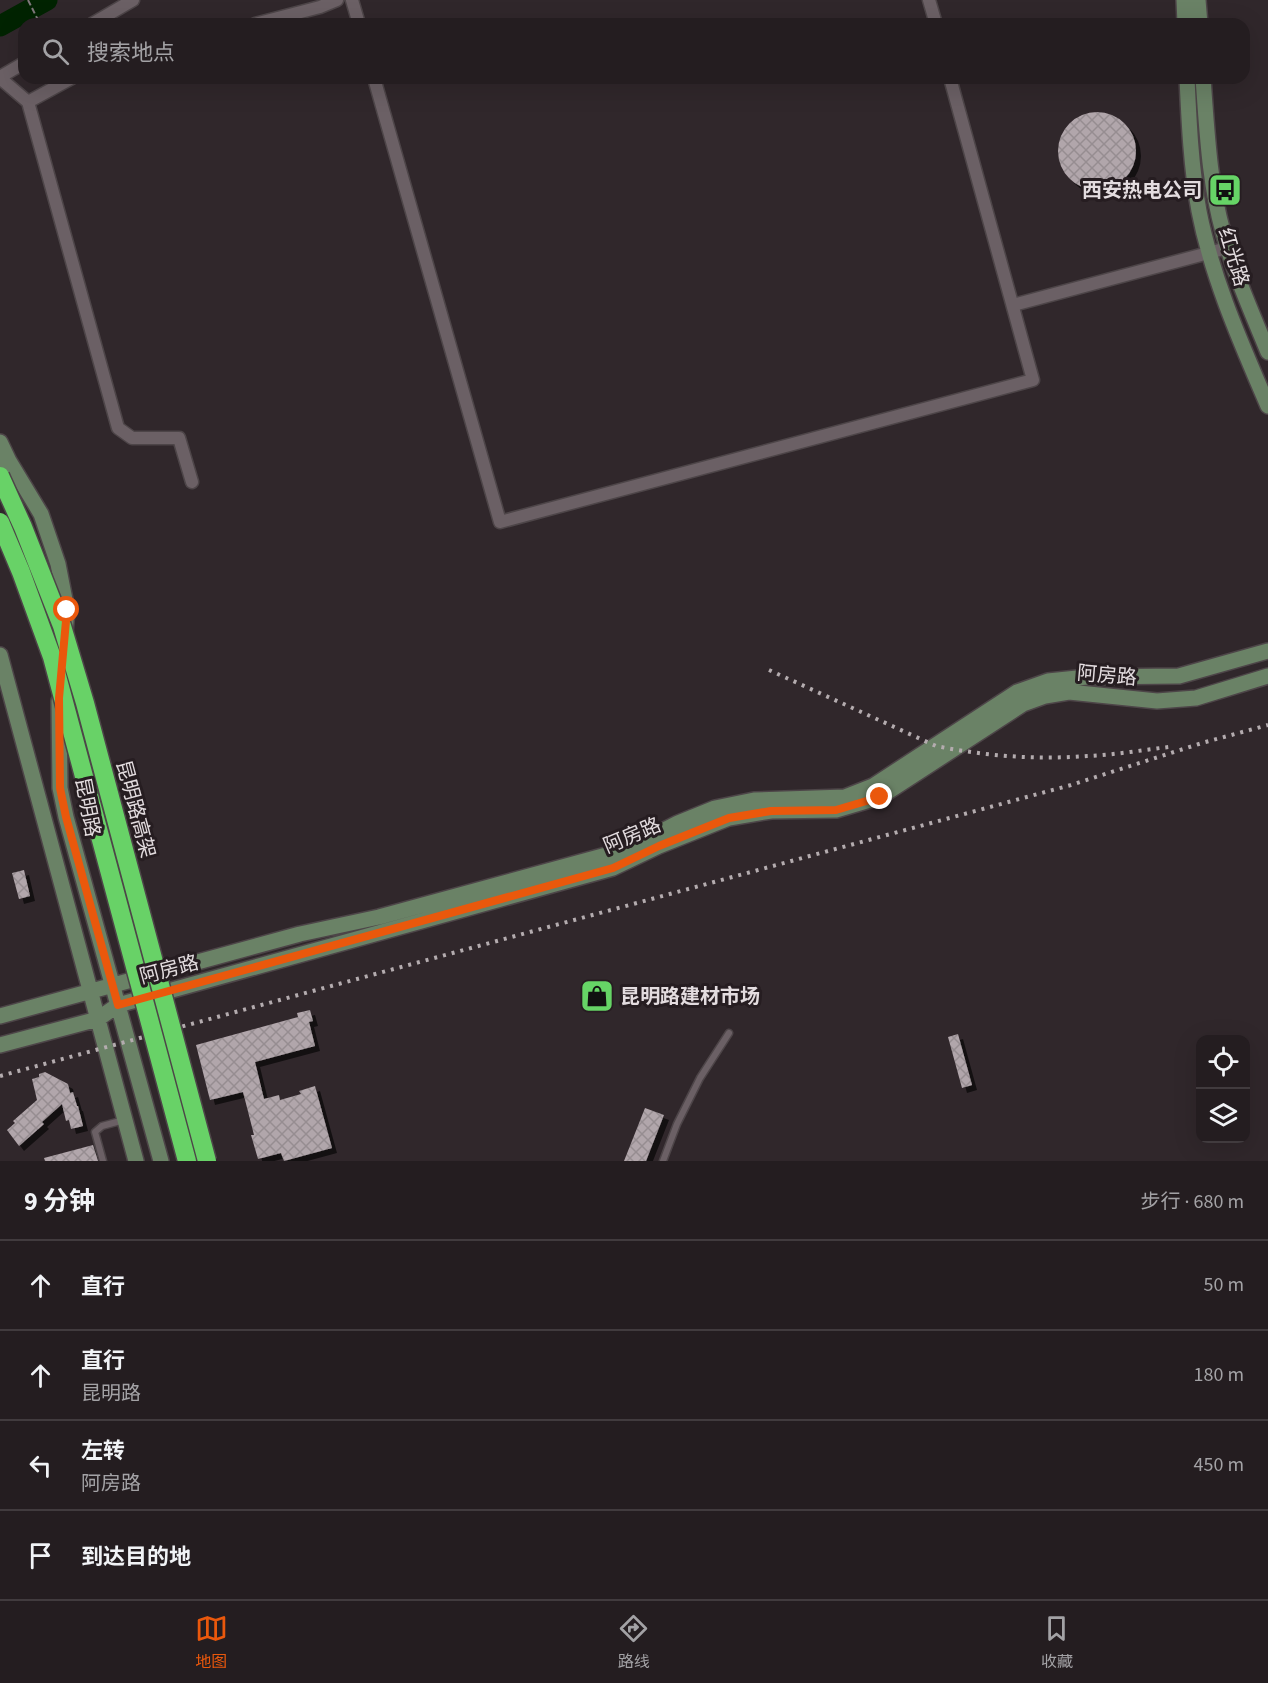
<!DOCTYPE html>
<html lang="zh">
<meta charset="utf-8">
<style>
body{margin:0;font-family:"Source Sans 3","Noto Sans SC",sans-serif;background:#302a2d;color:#f1f3f6}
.controls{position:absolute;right:18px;bottom:18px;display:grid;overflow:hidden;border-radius:12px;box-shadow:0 6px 24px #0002}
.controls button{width:54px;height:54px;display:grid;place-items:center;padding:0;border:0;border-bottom:2px solid #413b3e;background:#241d20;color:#f1f3f6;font:30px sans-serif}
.stop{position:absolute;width:18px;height:18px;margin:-14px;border:4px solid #ea580c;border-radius:50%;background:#fff}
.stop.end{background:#ea580c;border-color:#fff;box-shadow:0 2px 6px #0008}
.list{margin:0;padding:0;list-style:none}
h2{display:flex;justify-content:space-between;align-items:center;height:78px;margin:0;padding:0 24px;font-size:26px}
h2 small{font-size:20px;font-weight:400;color:#a3a2a5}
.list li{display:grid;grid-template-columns:39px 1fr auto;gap:18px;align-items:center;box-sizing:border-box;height:90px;padding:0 24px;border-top:2px solid #413b3e}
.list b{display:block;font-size:22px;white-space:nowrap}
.list p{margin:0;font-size:20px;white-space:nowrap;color:#a3a2a5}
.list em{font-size:20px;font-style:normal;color:#a3a2a5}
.icon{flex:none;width:33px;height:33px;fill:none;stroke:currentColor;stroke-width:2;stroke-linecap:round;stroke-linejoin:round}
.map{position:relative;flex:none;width:1268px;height:1161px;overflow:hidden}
.search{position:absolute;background:#241d20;box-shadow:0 6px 24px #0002;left:18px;right:18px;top:18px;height:66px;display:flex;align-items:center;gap:15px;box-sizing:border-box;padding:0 21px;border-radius:18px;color:#a3a2a5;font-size:22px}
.sheet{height:438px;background:#241d20}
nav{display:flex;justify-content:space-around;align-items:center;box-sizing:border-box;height:84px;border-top:2px solid #413b3e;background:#241d20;font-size:16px;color:#a3a2a5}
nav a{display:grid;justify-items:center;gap:3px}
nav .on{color:#ea580c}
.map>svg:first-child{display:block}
</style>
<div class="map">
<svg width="1268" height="1161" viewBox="0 0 1268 1161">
<defs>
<pattern id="building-cross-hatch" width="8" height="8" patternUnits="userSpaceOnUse" patternTransform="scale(1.5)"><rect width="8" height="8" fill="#b1a6ab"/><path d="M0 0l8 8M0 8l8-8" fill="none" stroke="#968d91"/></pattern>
<filter id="shadow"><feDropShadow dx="5" dy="5" stdDeviation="0" flood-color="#0009"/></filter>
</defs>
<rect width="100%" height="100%" fill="#30272b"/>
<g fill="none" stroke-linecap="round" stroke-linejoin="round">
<path stroke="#002300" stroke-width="21" d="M0,26L47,0"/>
</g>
<path fill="url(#building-cross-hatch)" filter="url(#shadow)" d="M1058 151a39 39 0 1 1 78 0a39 39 0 1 1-78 0Z
M24,870L30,896L19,899L12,873Z
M310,1010L313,1021L309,1022L315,1046L255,1062L264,1099L279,1095L280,1100L301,1094L299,1091L315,1086L332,1148L284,1161L281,1153L258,1159L251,1135H254L243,1092L210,1100L196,1045L298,1017L297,1013Z
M958,1034L972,1085L962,1088L948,1037Z
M45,1072L68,1084L70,1093L73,1092L77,1106H78L83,1126L71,1129L69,1120L66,1121L62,1104L42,1122L44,1124L19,1146L7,1130L15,1123L13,1121L37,1100L32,1079L39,1077V1074Z
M645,1108L664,1115L646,1161H624Z
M93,1145L98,1161H45L44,1158Z"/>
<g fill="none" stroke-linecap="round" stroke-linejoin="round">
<defs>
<path id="lane" d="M103,1161L95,1132L102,1126L124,1120
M663,1161L677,1124L700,1078L729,1033"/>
<path id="street" d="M352,0L359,24
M929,0L936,24
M92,24L133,0
M255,24L320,7L337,0
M0,77L24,63
M0,78L28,102
M72,78L28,102L118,428L132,438H179L192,482
M374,78L500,522L1033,380L950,78
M1013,305L1227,248"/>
<path id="secondary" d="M1184,0L1185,24
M1198,0L1200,24
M1187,78C1189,122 1191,167 1199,211C1212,278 1241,343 1268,406
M1203,78C1207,130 1209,182 1223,232C1234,273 1252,313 1268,352
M0,442L9,461L41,514L58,564L67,610L65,633
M0,457L8,488
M0,655L136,1161
M59,701L60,788L66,817L161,1161
M0,1016L300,934L379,917L610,854L641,842L678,823L715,808L754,800L845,797L873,786L1017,692L1048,681L1087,677L1179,676L1268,651
M0,1045L98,1019L118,1005L613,868L659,846L729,818L771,811L836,810L880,797L1023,704L1045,696L1069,692L1157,701L1196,698L1268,676"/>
</defs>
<use href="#lane" stroke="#4d4548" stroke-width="9"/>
<use href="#street" stroke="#4d4548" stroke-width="15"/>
<use href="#secondary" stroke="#4d4548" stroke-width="18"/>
<path stroke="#81797d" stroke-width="2" stroke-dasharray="6 3" stroke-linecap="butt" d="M28,0L40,24"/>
<use href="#lane" stroke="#6b6065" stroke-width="6"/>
<use href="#street" stroke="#6b6065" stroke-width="12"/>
<use href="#secondary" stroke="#6a8266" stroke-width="15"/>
<path stroke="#b4acaf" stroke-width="4" stroke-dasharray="3 6" stroke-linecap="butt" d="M769,670L936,746C985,756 1037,760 1087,756C1114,755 1142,750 1169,747
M0,1076L1071,785L1202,743L1268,725"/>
<defs>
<path id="highway-bridge" d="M0,476L23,527L62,626L85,703L207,1161
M0,522L21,572L52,657L187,1161"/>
</defs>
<use href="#highway-bridge" stroke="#4d4548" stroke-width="21" stroke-linecap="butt"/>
<use href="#highway-bridge" stroke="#68d267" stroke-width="18"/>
</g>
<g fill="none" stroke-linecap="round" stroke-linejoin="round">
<path stroke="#ea580c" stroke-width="8" d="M67,610L59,698L60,788L66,817L118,1005L613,868L659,846L729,818L771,811L836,810L880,797"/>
</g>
<defs>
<symbol id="bus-square" viewBox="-11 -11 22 22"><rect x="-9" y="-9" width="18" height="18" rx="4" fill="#66d466" stroke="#261d21"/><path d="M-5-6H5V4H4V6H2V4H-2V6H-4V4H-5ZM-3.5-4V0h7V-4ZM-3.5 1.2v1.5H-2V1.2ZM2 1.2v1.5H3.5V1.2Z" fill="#111"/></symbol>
<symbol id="shop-square" viewBox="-11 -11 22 22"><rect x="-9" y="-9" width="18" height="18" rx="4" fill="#66d466" stroke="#261d21"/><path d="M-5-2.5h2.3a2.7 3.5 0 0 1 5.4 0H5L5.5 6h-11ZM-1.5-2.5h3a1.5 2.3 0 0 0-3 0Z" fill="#111"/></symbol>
</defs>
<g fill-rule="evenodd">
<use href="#bus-square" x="1206" y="171" width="38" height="38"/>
<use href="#shop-square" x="578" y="977" width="38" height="38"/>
</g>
<g text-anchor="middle" stroke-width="6" stroke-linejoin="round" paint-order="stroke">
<g font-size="20" font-weight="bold" fill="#e3dcdf" stroke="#261d21" text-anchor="end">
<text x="1202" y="197">西安热电公司</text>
<text x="620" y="1003" text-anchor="start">昆明路建材市场</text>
</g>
<g font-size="20" fill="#e3dcdf" stroke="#261d21">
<text transform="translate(1234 257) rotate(73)" y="7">红光路</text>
<text transform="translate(1107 675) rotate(5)" y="7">阿房路</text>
<text transform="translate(88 807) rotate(79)" y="7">昆明路</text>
<text transform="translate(136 809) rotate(75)" y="7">昆明路高架</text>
<text transform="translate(632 835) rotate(-23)" y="7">阿房路</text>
<text transform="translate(169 969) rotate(-15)" y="7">阿房路</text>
</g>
</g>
</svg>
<div class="controls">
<button><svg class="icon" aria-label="locate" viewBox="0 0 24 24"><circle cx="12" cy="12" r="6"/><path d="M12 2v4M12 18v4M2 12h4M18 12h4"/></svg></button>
<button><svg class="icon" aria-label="layers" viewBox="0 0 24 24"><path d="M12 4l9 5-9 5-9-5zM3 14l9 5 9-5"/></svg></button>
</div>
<div class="stop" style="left:67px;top:610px"></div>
<div class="stop end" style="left:880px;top:797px"></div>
<div class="search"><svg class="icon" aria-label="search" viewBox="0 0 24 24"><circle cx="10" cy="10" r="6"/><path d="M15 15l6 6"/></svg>搜索地点</div>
</div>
<section class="sheet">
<h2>9 分钟<small>步行 · 680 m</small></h2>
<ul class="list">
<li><svg class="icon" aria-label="ahead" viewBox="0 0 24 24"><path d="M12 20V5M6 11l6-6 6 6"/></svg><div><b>直行</b></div><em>50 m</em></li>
<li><svg class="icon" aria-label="ahead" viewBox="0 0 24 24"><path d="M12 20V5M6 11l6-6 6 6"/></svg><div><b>直行</b><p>昆明路</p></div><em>180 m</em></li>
<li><svg class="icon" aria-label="left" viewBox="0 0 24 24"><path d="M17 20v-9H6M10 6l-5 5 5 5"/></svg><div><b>左转</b><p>阿房路</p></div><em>450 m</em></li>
<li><svg class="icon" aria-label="arrive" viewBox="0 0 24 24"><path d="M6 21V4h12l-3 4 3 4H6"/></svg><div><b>到达目的地</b></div></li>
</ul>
</section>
<nav>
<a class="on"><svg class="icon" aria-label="map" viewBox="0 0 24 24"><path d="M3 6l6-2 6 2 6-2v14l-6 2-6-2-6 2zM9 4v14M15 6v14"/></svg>地图</a>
<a><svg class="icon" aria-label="directions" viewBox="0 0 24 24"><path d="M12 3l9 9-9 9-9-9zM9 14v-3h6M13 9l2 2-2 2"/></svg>路线</a>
<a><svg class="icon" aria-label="saved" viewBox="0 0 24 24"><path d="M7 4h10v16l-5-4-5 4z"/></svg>收藏</a>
</nav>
